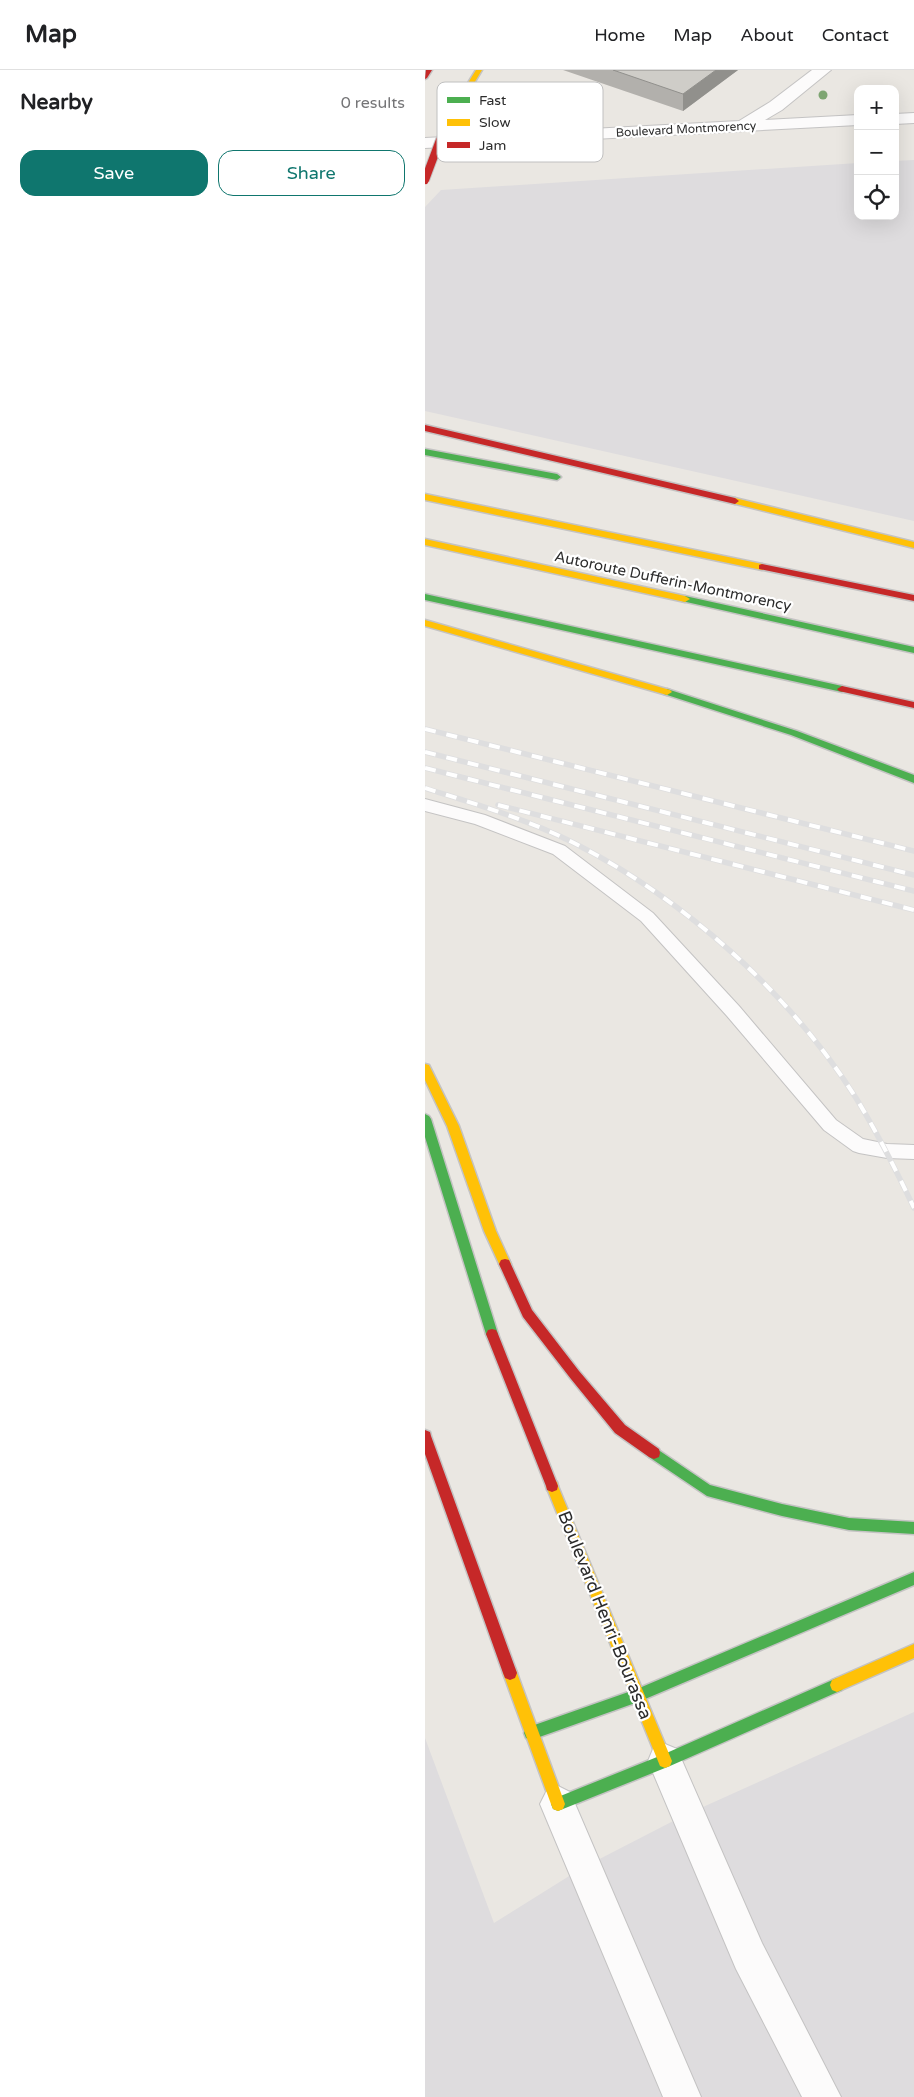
<!DOCTYPE html>
<meta charset="utf-8">
<style>
body{margin:0;font-family:"Varela Round",sans-serif;background:#f6f6f6;color:#202124}
.controls{position:absolute;right:15px;top:15px;display:grid;overflow:hidden;border-radius:10px;box-shadow:0 5px 20px #0002}
.controls button{width:45px;height:45px;display:grid;place-items:center;padding:0;border:0;border-bottom:1px solid #e0e0e0;background:#fff;color:#202124;font:25px sans-serif}
.list{margin:0;padding:0;list-style:none}
h2{display:flex;justify-content:space-between;align-items:center;height:65px;margin:0;padding:0 20px;font-size:21px}
h2 small{font-size:16px;font-weight:400;color:#757577}
.actions{display:flex;gap:10px;padding:15px 20px}
.actions a{flex:1;padding:11px 0;border:1px solid #0f766e;border-radius:15px;text-align:center;font-size:18px;color:#0f766e}
.actions .main{background:#0f766e;color:#fff}
.icon{flex:none;width:28px;height:28px;fill:none;stroke:currentColor;stroke-width:2;stroke-linecap:round;stroke-linejoin:round}
.map{position:relative;flex:none;width:489px;height:2027px;overflow:hidden}
header{display:flex;align-items:center;gap:30px;box-sizing:border-box;height:70px;padding:0 25px;background:#fff;border-bottom:1px solid #e0e0e0}
header strong{font-size:24px}
nav{display:flex;gap:28px;margin-inline-start:auto;font-size:18px}
main{display:flex}
aside{flex:1;background:#fff}
.map>svg:first-child{display:block}
</style>
<header>
<strong>Map</strong>
<nav><a>Home</a><a>Map</a><a>About</a><a>Contact</a></nav>
</header>
<main>
<aside>
<h2>Nearby<small>0 results</small></h2>
<ul class="list">
</ul>
<div class="actions"><a class="main">Save</a><a>Share</a></div>
</aside>
<div class="map">
<svg width="489" height="2027" viewBox="0 0 489 2027">
<rect width="100%" height="100%" fill="#eae7e2"/>
<path fill="#dedcde" d="M489,90V451L0,341V137L16,120L433,93V146H470V91Z
M489,1642V2027H0V1668L69,1853L157,1798L258,1746Z"/>
<g fill="none" stroke-linecap="round" stroke-linejoin="round">
<defs>
<path id="lane" d="M0,729L60,745L140,776L228,843L314,936L411,1050L438,1069L462,1074L489,1075V1089L462,1088L434,1083L428,1081L399,1060L302,946L216,851L128,784L50,754L0,741Z"/>
<path id="street" d="M387,0H406L357,40L340,50L433,45V55L0,78V68L314,51L345,32Z
M489,43V53L470,54V44Z
M240,1674L252,1679L337,1873L416,2027H377L311,1899L223,1691L228,1679Z
M133,1716L145,1722L276,2027H238L115,1734L121,1722Z"/>
<path id="fast" d="M0,379L132,404L136,407L132,410L0,385Z
M0,524L417,616L422,619L417,622L0,530Z
M260,526L489,577V583L257,531L255,529Z
M242,619L372,661L489,705V713L366,665L239,624L237,622Z
M0,1044L4,1046L6,1049L73,1264L71,1268L67,1269L63,1268L61,1264L0,1067Z
M229,1377L285,1415L357,1434L424,1448L489,1452V1464L424,1460L357,1446L282,1426L224,1387L223,1383L224,1379Z
M489,1502V1515L213,1632L106,1670L101,1668L99,1663L101,1658L212,1619Z
M412,1608L417,1610L419,1615L417,1620L245,1696L133,1741L128,1739L126,1734L128,1729L237,1685Z"/>
<path id="slow" d="M51,0H57L34,38H30L28,37Z
M0,424L337,494L342,497L337,500L0,430Z
M310,428L489,472V478L307,433V429Z
M0,469L260,526L265,529L260,532L0,475Z
M0,550L245,620L247,622L242,625L0,556Z
M0,994L4,995L34,1056L71,1161L86,1194L84,1198L80,1199L76,1198L59,1161L22,1056L0,1010Z
M127,1410L132,1412L133,1416L247,1691L245,1696L240,1698L235,1696L121,1416L122,1412Z
M489,1574V1588L412,1622L407,1620L405,1615L407,1610Z
M85,1596L90,1598L92,1603L140,1734L138,1739L133,1741L128,1739L126,1734L78,1603L80,1598Z"/>
<path id="jam" d="M1,0H7L2,8L0,9Z
M0,355L310,428L314,431L310,434L0,361Z
M337,494L489,525V531L334,499V495Z
M417,616L489,632V638L414,621L412,619Z
M80,1189L84,1190L107,1240L154,1301L200,1355L234,1379L235,1383L234,1387L229,1389L224,1387L190,1363L146,1309L98,1247L74,1194L76,1190Z
M67,1259L71,1260L73,1264L133,1416L132,1420L127,1422L122,1420L121,1416L61,1264L63,1260Z
M0,1360L5,1362L6,1366L92,1603L90,1608L85,1610L80,1608L78,1603L0,1384Z"/>
</defs>
<use href="#lane" stroke="#c4c3c3" stroke-width="2"/>
<use href="#street" stroke="#c4c3c3" stroke-width="2"/>
<use href="#fast" stroke="#c4c3c3" stroke-width="3"/>
<use href="#slow" stroke="#c4c3c3" stroke-width="3"/>
<use href="#jam" stroke="#c4c3c3" stroke-width="3"/>
<use href="#lane" fill="#fcfbfb" fill-rule="evenodd"/>
<use href="#street" fill="#fcfbfb" fill-rule="evenodd"/>
<use href="#fast" fill="#4caf50" fill-rule="evenodd"/>
<use href="#slow" fill="#ffc107" fill-rule="evenodd"/>
<use href="#jam" fill="#c62828" fill-rule="evenodd"/>
<defs>
<path id="rail" d="M0,659L489,781
M0,682L489,805
M0,698L489,821
M0,718C50,734 102,749 149,773C260,830 364,922 431,1028C453,1064 471,1100 489,1138
M73,735L489,840"/>
</defs>
<use href="#rail" stroke="#dededf" stroke-width="5.5"/>
<use href="#rail" stroke="#fff" stroke-width="4" stroke-dasharray="11" stroke-linecap="butt"/>
<defs>
<path id="jam-bridge" d="M0,110L15,70L32,37"/>
</defs>
<use href="#jam-bridge" stroke="#c4c3c3" stroke-width="10" stroke-linecap="butt"/>
<use href="#jam-bridge" stroke="#c62828" stroke-width="8"/>
</g>
<circle fill="#7ea572" cx="398" cy="25" r="4.5"/>
<path fill="#b2b0ac" d="M138,0H313L258,41Z"/>
<path fill="#91908c" d="M291,0H313L258,41V24Z"/>
<path fill="#cfcdc8" stroke="#91908c" d="M188,0H291L258,24Z"/>
<g text-anchor="middle" stroke-width="4.5" stroke-linejoin="round" paint-order="stroke">
<g font-size="12" fill="#2c2c2c" stroke="#fff">
<text transform="translate(261 59) rotate(-3)" y="4">Boulevard Montmorency</text>
</g>
<g font-size="15" fill="#2c2c2c" stroke="#fff">
<text transform="translate(248 511) rotate(12)" y="5">Autoroute Dufferin-Montmorency</text>
</g>
<g font-size="18" fill="#2c2c2c" stroke="#fff">
<text transform="translate(180 1545) rotate(68)" y="6">Boulevard Henri-Bourassa</text>
</g>
</g>
<rect x="12" y="12" width="166" height="80" rx="8" fill="#fff" stroke="#c0c0c0" stroke-width="1"/>
<rect x="22" y="27" width="23" height="6" fill="#4caf50"/>
<rect x="22" y="49" width="23" height="7" fill="#ffc107"/>
<rect x="22" y="72" width="23" height="6" fill="#c62828"/>
<g font-size="14" fill="#2c2c2c">
<text x="54" y="35">Fast</text>
<text x="54" y="57">Slow</text>
<text x="54" y="80">Jam</text>
</g>
</svg>
<div class="controls">
<button>+</button>
<button>−</button>
<button><svg class="icon" aria-label="locate" viewBox="0 0 24 24"><circle cx="12" cy="12" r="6"/><path d="M12 2v4M12 18v4M2 12h4M18 12h4"/></svg></button>
</div>
</div>
</main>
